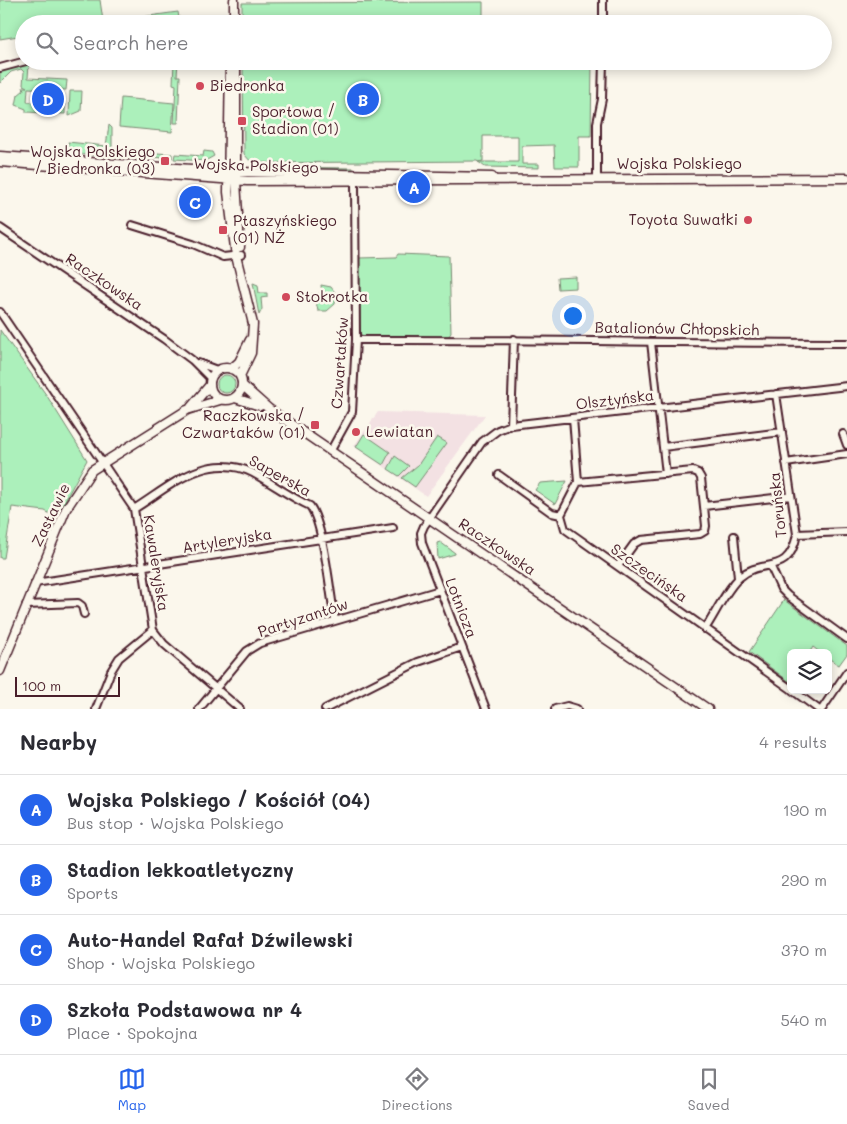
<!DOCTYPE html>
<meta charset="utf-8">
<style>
body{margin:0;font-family:Mali,sans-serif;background:#f7f7f7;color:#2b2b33}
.controls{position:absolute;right:15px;bottom:15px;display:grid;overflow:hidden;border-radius:8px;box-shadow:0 2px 12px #0003}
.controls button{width:45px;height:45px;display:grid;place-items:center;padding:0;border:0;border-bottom:1px solid #e1e1e2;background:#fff;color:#2b2b33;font:25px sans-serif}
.scale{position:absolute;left:15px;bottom:12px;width:105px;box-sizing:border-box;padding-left:5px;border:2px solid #4a1f2b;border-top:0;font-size:14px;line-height:18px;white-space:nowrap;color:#4a1f2b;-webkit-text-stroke:4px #fbf7ec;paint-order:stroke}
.you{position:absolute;left:572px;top:315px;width:18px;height:18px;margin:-12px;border:4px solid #fff;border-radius:50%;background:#1a73e8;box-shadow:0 0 0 8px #1a73e833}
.badge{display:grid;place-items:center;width:32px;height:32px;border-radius:50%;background:#2563eb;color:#fff;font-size:16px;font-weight:700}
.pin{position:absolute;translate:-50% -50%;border:2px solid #fff;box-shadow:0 1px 5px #0006}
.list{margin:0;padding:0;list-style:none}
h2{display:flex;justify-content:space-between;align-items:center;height:65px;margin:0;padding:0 20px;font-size:21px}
h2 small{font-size:16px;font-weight:400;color:#7c7c81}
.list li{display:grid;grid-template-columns:32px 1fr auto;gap:15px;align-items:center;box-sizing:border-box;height:70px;padding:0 20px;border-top:1px solid #e1e1e2}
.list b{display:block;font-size:19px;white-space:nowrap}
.list p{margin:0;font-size:16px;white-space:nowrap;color:#7c7c81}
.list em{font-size:16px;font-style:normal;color:#7c7c81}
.icon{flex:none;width:28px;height:28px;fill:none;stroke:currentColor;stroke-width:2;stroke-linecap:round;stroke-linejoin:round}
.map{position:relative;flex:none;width:847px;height:709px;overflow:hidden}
.search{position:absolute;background:#fff;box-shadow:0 2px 12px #0003;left:15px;right:15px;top:15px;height:55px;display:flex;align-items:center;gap:12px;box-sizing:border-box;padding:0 18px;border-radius:28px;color:#7c7c81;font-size:19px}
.sheet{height:345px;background:#fff}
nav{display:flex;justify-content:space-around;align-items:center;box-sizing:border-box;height:70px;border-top:1px solid #e1e1e2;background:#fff;font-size:14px;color:#7c7c81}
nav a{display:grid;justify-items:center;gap:2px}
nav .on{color:#2563eb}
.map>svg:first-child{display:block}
</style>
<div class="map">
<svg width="847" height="709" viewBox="0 0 847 709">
<rect width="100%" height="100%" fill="#fbf7ec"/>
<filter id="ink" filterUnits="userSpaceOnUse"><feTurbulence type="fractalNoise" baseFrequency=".02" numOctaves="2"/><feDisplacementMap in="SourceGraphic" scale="10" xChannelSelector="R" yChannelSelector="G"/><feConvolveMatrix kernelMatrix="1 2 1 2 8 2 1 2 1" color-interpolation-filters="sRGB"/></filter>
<g filter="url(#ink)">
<path fill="#f3e1e3" d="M378,412L485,415L426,496L354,446Z"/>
<path fill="#acf0bb" stroke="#7b8873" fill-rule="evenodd" d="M0,0H100L103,21L87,24H24V35L0,39Z
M483,2V24H242V3Z
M178,12L180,24H105V22Z
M174,61H178L177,76H180L178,123H174L176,85L173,84Z
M243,61H592L591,136H579V167H555L554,145L522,146V164H539V168L485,167L477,161L252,163L244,154ZM483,136H518V162H478L483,161Z
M35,62L37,64H29L28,78L67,80L66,90L28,88L27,102L65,104V114L26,112V109L16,105L18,95L24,90L23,87H27L23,85L24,72L21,69L11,72L0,83V71Z
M70,91H82L81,111L69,116Z
M121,98L174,103L172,132L119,127Z
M109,125L112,128V153L109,156L68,154V142L106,146Z
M126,151L172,154V158L140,157L139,155L128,154L126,156Z
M204,151L212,152L214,156L205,161L174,159L175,154L203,156Z
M254,167L353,168V172L253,171Z
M398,254L449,256L451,333L448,337H363L360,333L359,258L396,257Z
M576,277V288L558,289L557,278Z
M253,283L258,285L259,293H267V297L261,298L262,309L259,315Z
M321,285L331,287L336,294L335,304L327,311H318L315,297L304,298V295L322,293Z
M0,330L47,396L87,460L56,517L45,511L12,507L4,558H0Z
M217 384a9 9 0 1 1 18 0a9 9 0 1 1-18 0Z
M364,434L390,452L383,465L356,447Z
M437,437L447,443L415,487L402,478L418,465Z
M395,456L409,466L399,476L388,469Z
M567,481L555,504L535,490L540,483Z
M440,542L455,553V554L438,559L437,543Z
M784,600L847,646V654L839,665L828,658V653H821L813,647L809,653H791L790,682L749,652Z"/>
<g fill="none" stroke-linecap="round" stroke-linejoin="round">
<defs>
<path id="minor" d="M603,24V0
M0,68L26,61
M597,178V123L602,99L603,61
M132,225L193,244L223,257L241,255
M0,228L164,339L192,360L210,378
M0,312L134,509L153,630L164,644L240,709
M356,340C520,339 683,343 847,343
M651,342L666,474
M198,363L217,370
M511,425L514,339
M843,434L847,445
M663,447L782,432
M331,450L352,412L356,340L355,182
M786,463L847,454
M499,475L552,513L561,515L565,529L791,689
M578,482L693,471L698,473L701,478L706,526L705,531L700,534L641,540L634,544L618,566
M704,506L791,496
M134,509C171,486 206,451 253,473C272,483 290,497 310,506C324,525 330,594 335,620
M561,515L578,482L573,418
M797,534L847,532
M734,536L738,578
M771,567L781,589L788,596L847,639
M35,583L393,528
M26,605L78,603L82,606L84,614
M705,629C715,614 727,588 740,577C762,557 789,578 797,534L776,394
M792,690L818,709
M96,709L111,671L119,658L153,630
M199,709L247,651L260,643L440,590
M325,709L418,662L462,647
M486,709L422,543L421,533L424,526L482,442L498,430L511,425L847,386
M555,709L567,706L577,709
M822,709L847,672"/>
<path id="tertiary" d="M234,24V0
M230,61L228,192L236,256L253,324L251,353L240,376
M236,61V181L240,247
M0,156L236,172L492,177
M0,162L247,181L847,178
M210 384a16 16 0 1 1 32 0a16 16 0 1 1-32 0Z
M231,369L239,362L250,340
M242,385L269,409L708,709
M235,398L260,406
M191,407L209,386
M0,671L66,509L92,470L187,410L220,400"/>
</defs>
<use href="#minor" stroke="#4a1f2b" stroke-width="10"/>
<use href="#tertiary" stroke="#4a1f2b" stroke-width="11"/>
<use href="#minor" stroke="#fbf7ec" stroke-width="6"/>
<use href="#tertiary" stroke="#fbf7ec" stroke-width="8"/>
</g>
</g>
<g fill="#d1495b" stroke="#fbf7ec" stroke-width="2">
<circle cx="200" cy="86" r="5"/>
<rect x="237" y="116" width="10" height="10" rx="2.5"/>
<rect x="160" y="156" width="10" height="10" rx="2.5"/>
<circle cx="748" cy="220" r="5"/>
<rect x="218" y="225" width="10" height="10" rx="2.5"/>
<circle cx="286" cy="297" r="5"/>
<rect x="310" y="420" width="10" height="10" rx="2.5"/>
<circle cx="356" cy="432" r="5"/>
</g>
<g text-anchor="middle" stroke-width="5" stroke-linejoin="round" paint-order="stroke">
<g font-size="15" fill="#4a1f2b" stroke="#fbf7ec" text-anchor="start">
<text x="210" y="91">Biedronka</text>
<text x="252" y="117">Sportowa /<tspan x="252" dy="17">Stadion (01)</tspan></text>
<text x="155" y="157" text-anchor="end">Wojska Polskiego<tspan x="155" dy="17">/ Biedronka (03)</tspan></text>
<text x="738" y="225" text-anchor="end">Toyota Suwałki</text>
<text x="233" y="226">Ptaszyńskiego<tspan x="233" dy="17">(01) NŻ</tspan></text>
<text x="296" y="302">Stokrotka</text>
<text x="305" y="421" text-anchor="end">Raczkowska /<tspan x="305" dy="17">Czwartaków (01)</tspan></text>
<text x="366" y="437">Lewiatan</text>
</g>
<g font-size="15" fill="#4a1f2b" stroke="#fbf7ec">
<text x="679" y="169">Wojska Polskiego</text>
<text transform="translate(256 166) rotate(2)" y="5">Wojska Polskiego</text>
<text transform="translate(104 282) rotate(34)" y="5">Raczkowska</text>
<text transform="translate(677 329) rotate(1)" y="5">Batalionów Chłopskich</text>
<text transform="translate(340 363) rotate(-86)" y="5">Czwartaków</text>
<text transform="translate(615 400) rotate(-7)" y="5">Olsztyńska</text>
<text transform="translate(280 476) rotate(29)" y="5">Saperska</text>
<text transform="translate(778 505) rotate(-96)" y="5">Toruńska</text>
<text transform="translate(51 515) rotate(-64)" y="5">Zastawie</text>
<text transform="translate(227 541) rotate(-9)" y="5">Artyleryjska</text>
<text transform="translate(497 547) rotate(34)" y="5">Raczkowska</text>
<text transform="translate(156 563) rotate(81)" y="5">Kawaleryjska</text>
<text transform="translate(649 573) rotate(35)" y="5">Szczecińska</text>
<text transform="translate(461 608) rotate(69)" y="5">Lotnicza</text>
<text transform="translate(303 618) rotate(-18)" y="5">Partyzantów</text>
</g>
</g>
</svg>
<div class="controls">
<button><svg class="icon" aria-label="layers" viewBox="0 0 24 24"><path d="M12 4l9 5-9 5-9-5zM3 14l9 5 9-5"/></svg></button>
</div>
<div class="scale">100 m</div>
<div class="you"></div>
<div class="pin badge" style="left:414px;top:187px">A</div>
<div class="pin badge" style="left:363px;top:99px">B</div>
<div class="pin badge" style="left:195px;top:202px">C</div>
<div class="pin badge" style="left:48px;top:99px">D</div>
<div class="search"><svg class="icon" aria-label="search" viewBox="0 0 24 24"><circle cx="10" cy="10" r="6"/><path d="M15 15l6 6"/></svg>Search here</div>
</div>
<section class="sheet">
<h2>Nearby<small>4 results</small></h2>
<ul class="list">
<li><span class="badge">A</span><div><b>Wojska Polskiego / Kościół (04)</b><p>Bus stop · Wojska Polskiego</p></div><em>190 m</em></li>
<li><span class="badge">B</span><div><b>Stadion lekkoatletyczny</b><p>Sports</p></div><em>290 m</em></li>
<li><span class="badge">C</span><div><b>Auto-Handel Rafał Dźwilewski</b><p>Shop · Wojska Polskiego</p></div><em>370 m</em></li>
<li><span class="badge">D</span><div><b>Szkoła Podstawowa nr 4</b><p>Place · Spokojna</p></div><em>540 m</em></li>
</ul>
</section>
<nav>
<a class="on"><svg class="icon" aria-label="map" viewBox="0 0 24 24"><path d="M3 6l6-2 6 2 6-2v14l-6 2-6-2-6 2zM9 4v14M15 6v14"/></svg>Map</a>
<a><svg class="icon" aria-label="directions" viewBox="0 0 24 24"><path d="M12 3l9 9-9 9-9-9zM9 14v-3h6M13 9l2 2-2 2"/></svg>Directions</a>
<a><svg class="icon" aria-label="saved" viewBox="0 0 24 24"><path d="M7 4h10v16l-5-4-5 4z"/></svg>Saved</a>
</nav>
